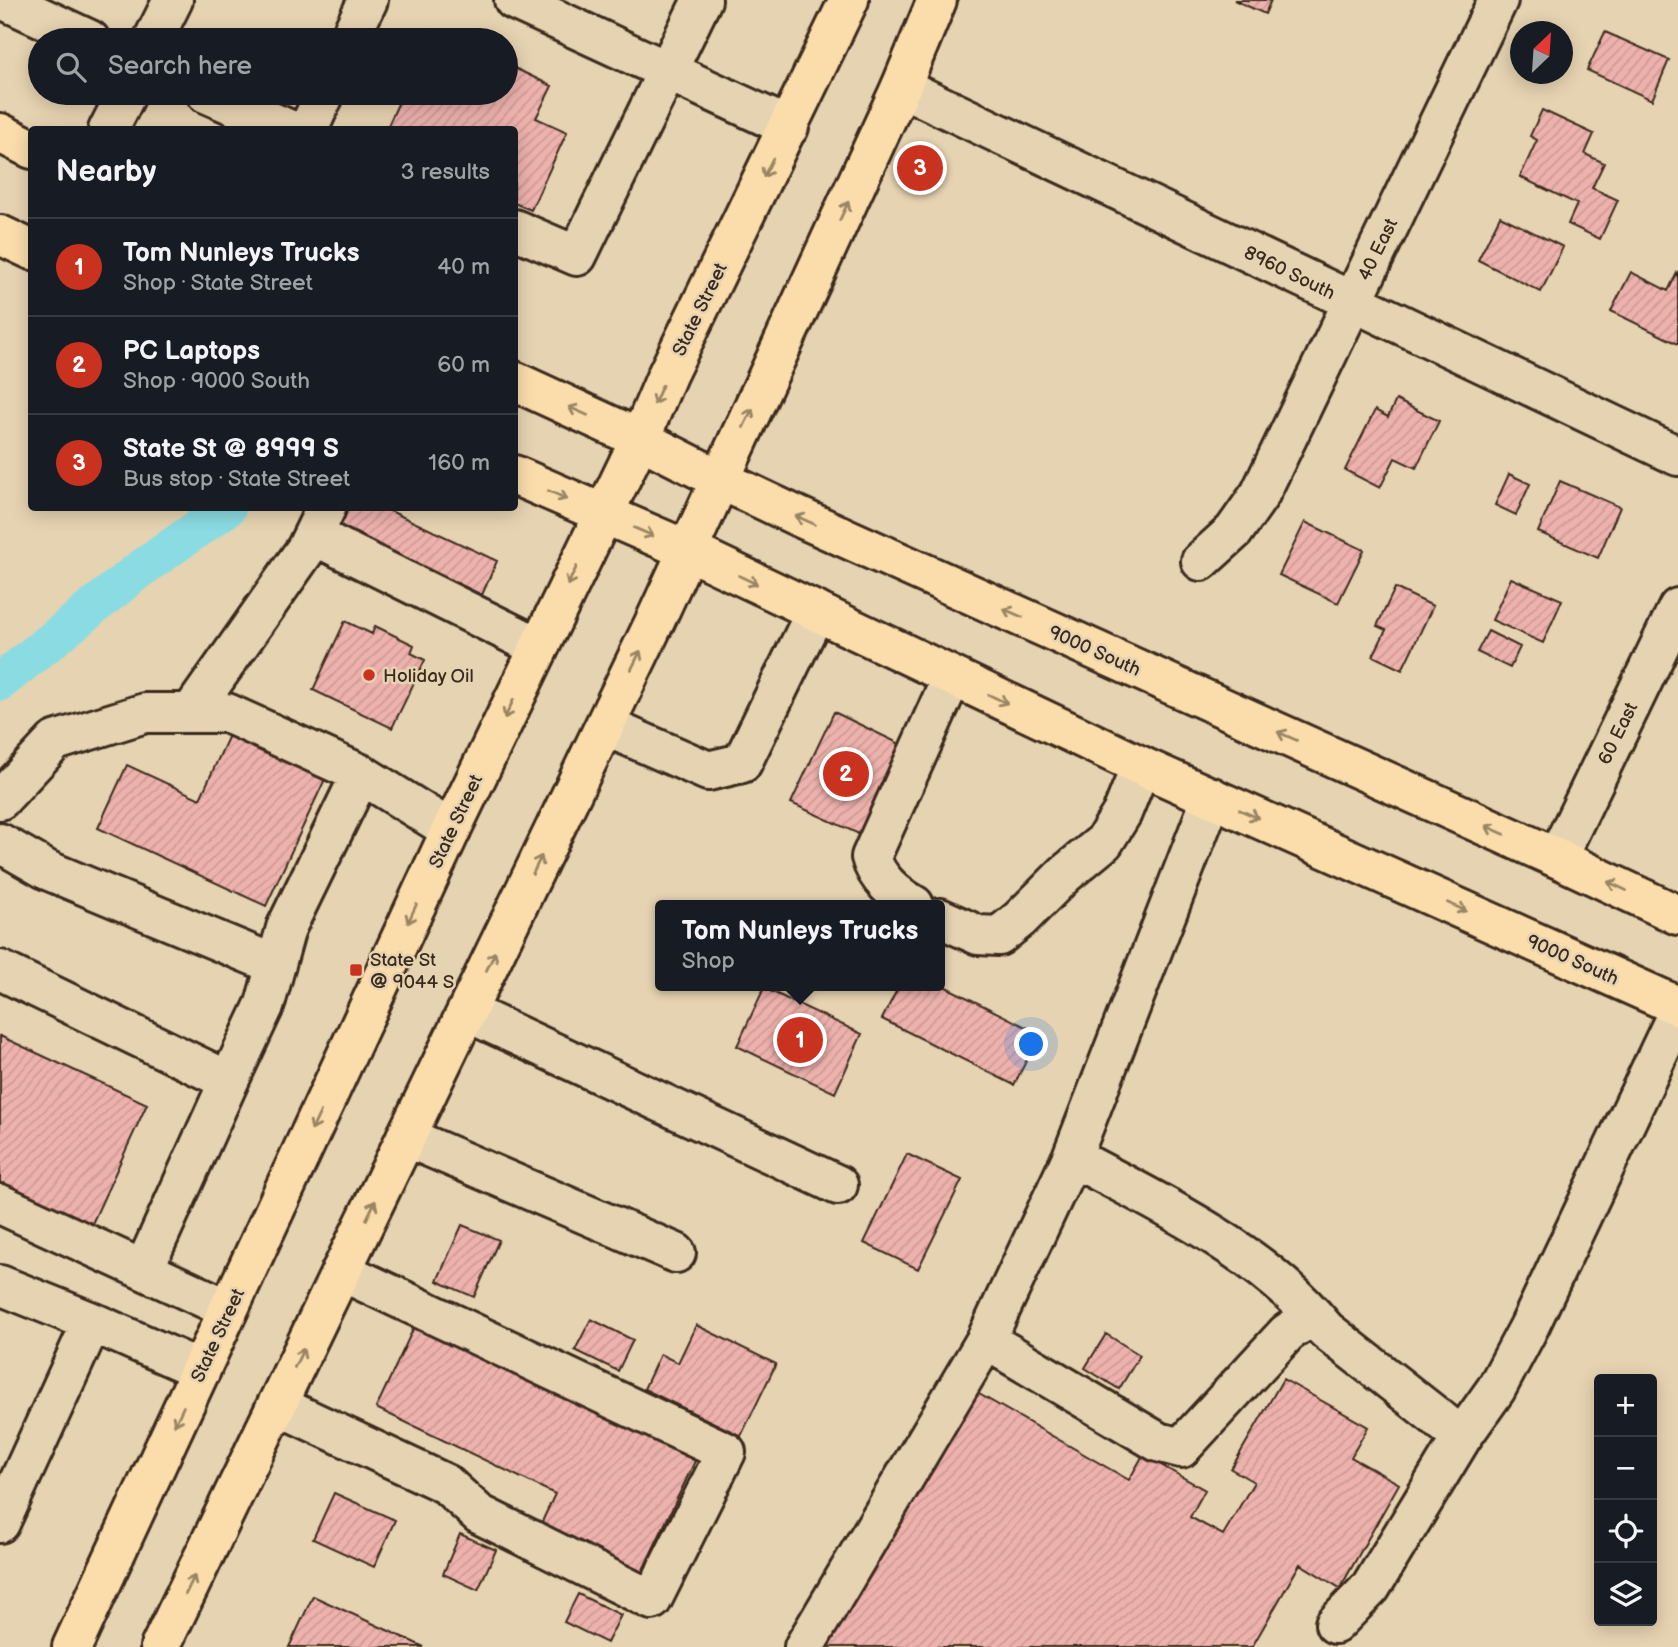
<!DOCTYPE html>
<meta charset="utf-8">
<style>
body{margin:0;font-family:"Balsamiq Sans",sans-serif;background:#20242c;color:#f1f3f6}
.controls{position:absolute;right:21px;bottom:21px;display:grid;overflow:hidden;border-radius:7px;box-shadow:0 4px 18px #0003}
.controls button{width:63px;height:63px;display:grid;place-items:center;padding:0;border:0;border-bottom:2px solid #363941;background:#171b24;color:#f1f3f6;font:35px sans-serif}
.compass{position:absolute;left:1510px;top:21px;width:63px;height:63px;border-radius:50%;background:#171b24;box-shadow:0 4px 18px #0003;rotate:25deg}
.you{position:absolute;left:1032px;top:1045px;width:24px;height:24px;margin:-18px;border:5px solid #fff;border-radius:50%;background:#1a73e8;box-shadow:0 0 0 10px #1a73e833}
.badge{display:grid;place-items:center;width:46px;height:46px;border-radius:50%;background:#c8321e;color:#fff;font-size:23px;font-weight:700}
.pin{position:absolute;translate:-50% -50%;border:4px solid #fff;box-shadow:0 2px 7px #0006}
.popup{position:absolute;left:655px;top:900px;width:290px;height:91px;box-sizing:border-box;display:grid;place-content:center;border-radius:7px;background:#171b24;filter:drop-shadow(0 2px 5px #0005);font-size:23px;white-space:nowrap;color:#9ea1a6}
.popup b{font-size:26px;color:#f1f3f6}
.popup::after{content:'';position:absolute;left:50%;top:100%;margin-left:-14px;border:14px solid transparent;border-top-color:#171b24}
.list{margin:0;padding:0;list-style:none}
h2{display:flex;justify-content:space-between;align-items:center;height:91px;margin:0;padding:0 28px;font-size:30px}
h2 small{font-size:23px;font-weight:400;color:#9ea1a6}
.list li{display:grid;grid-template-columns:46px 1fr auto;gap:21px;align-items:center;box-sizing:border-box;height:98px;padding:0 28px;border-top:2px solid #363941}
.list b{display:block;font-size:26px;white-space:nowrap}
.list p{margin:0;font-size:23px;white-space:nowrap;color:#9ea1a6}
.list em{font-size:23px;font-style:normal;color:#9ea1a6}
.icon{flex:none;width:38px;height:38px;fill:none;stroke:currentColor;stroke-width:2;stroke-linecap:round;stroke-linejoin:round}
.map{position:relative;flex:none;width:1678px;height:1647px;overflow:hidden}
.search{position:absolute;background:#171b24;box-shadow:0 4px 18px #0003;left:28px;top:28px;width:490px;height:77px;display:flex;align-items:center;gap:18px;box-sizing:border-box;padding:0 24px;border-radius:38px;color:#9ea1a6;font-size:26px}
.panel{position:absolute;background:#171b24;box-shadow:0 4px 18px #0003;left:28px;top:126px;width:490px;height:385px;border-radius:7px}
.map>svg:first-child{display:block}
</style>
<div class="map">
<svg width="1678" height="1647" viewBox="0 0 1678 1647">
<defs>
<pattern id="building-hatch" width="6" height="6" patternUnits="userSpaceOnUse" patternTransform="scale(1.75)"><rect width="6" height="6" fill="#eeb2ad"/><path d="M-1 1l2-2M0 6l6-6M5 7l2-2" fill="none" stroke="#cd9994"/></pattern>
</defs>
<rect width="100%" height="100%" fill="#e6d3b1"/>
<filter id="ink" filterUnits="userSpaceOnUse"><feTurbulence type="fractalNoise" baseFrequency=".0143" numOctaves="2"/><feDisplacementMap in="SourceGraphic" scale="14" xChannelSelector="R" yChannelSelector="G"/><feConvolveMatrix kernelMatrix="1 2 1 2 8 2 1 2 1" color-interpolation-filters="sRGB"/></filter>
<g filter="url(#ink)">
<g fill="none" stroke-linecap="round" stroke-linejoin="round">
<path stroke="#8adce2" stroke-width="38" d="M0,682L139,570L227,508"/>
</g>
<path fill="url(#building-hatch)" stroke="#3b2a1e" stroke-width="2" d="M1234,0H1271L1265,14Z
M432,30L454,40H427Z
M1605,32L1669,60L1652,100L1587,70Z
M506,64L552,86L536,118L567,132L531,210L514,203V130H386L403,93H506Z
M1542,110L1594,134L1585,154L1604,163L1592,188L1618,200L1600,239L1568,224L1577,204L1520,177L1537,140L1530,136Z
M1500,216L1563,247L1541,292L1478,260Z
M1678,271V344L1611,311L1631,272L1668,291Z
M1396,400L1439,421L1416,468L1395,458L1380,488L1345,470L1375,410L1388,417Z
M1509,474L1530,484L1516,515L1495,505Z
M1560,481L1620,507L1598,558L1538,532Z
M346,508H384L497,561L482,595L338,527Z
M1305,522L1364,550L1338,603L1279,575Z
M1511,578L1562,600L1543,643L1492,620Z
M1395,588L1433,606L1402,670L1373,656L1386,630L1377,626Z
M345,621L372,634L375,626L414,645L411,653L425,660L392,728L313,690Z
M1488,631L1520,647L1510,668L1477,652Z
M834,712L900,744L861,835L791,803Z
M230,733L326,777L266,906L98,828L127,765L200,799Z
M940,984L1040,1034L1014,1085L882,1019L899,986H940Z
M764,988L862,1034L835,1093L737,1046Z
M0,1036L147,1104L91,1226L0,1185Z
M907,1154L962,1180L918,1269L864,1243Z
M462,1225L499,1240L474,1297L437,1281Z
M591,1319L633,1340L618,1371L575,1350Z
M415,1325L696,1459L640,1576L539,1528L555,1494L376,1408Z
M696,1325L776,1364L741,1436L644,1389L660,1354L678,1363Z
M1106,1334L1140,1355L1119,1389L1085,1368Z
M1283,1379L1368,1427L1351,1457L1399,1484L1340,1588L1300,1564L1252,1647H825L972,1390L1129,1480L1143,1455L1205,1490L1190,1517L1223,1535L1254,1482L1231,1469Z
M334,1493L395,1520L374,1567L313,1539Z
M460,1534L496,1550L478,1590L443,1574Z
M578,1594L621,1615L607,1643L564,1622Z
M313,1596L424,1647H289Z"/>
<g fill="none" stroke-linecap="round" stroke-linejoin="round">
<defs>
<path id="minor" d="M4,0L90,40
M514,0L789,127
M153,40L173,0
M349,40L368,0
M901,87L1678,456
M206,93L290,130
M108,130L127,93
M308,130L325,93
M514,229L577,256L702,0
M313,535L539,647
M1201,561L1234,531L1260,494L1498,0
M191,713L306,549L326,508
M605,726L708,771L742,763L816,611
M0,800L55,741L145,713H227L361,774L451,830
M0,843L47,870L276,965
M1557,858L1678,608
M914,905C896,895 876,878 871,857L952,677
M940,918L978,935L999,936L1020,919L1065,874L1104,842L1122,813L1141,766
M0,970L229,1081L144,1269
M467,1012L838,1185
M229,1081L265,1004L286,928L361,774
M406,1137L676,1253
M1072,1157C1155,1201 1249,1245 1313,1315
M0,1204L228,1309
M0,1285L92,1322L201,1370
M986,1340L1158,1442L1181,1448L1287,1333L1313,1315L1326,1330L1462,1437L1496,1389L1529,1327L1678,1012
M277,1405L446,1484L479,1514L652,1600L726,1452L341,1271
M0,1523L92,1322
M1335,1624L1371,1587L1462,1437
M804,1647L986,1340L1072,1157L1212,797"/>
<path id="major" d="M0,133L32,149
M0,235L32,250
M514,381L640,439L719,479L797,516L1557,858L1678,915
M514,475L687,550L1141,766L1678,1006
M72,1647L451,830L640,439L667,375L849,0
M160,1647L656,619L901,87L937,0"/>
</defs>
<use href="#minor" stroke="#3b2a1e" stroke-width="44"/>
<use href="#major" stroke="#3b2a1e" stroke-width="44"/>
<use href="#minor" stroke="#e6d3b1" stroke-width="38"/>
<use href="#major" stroke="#faddab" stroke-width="38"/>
</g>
<defs><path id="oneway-shaft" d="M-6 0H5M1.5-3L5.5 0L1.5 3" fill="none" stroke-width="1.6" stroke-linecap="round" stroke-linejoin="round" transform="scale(1.75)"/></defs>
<g stroke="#9a8464">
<use href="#oneway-shaft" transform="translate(768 168) rotate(116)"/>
<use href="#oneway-shaft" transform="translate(844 211) rotate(-65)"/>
<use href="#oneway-shaft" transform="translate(658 395) rotate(113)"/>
<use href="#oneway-shaft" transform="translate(578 411) rotate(-156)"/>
<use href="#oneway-shaft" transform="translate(748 418) rotate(-64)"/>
<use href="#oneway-shaft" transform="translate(558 495) rotate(24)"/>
<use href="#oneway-shaft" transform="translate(805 520) rotate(-156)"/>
<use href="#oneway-shaft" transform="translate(644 532) rotate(23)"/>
<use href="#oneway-shaft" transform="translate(572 576) rotate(116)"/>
<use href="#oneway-shaft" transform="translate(748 580) rotate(26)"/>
<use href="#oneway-shaft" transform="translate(1013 613) rotate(-156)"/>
<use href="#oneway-shaft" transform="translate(636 660) rotate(-64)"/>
<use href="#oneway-shaft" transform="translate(998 699) rotate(25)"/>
<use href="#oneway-shaft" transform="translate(509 709) rotate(116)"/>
<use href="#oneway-shaft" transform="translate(1287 736) rotate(-156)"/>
<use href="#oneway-shaft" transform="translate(1249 814) rotate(24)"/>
<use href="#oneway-shaft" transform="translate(1495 830) rotate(-156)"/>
<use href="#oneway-shaft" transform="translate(537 865) rotate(-64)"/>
<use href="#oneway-shaft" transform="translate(1617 886) rotate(-155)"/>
<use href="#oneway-shaft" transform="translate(1457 907) rotate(24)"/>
<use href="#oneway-shaft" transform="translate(412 914) rotate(115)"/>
<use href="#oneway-shaft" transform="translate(491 961) rotate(-64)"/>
<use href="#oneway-shaft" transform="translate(316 1121) rotate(115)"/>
<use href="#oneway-shaft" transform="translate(371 1210) rotate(-64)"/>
<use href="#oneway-shaft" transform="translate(299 1358) rotate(-64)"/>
<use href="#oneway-shaft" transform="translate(179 1416) rotate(115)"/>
<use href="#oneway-shaft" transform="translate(190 1585) rotate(-64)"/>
</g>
</g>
<g fill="#c8321e" stroke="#e6d3b1" stroke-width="2.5">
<circle cx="369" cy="675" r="7"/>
<rect x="349" y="963" width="14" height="14" rx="3.5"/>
</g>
<g text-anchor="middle" stroke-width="5" stroke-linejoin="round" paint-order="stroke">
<g font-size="19" fill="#3b2a1e" stroke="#e6d3b1">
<text transform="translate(1377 249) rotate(-64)" y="7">40 East</text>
<text transform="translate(1290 272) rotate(26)" y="7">8960 South</text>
<text transform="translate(699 309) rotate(-64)" y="7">State Street</text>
<text transform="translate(1095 650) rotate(24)" y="7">9000 South</text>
<text transform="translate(1617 733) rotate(-64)" y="7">60 East</text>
<text transform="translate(455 821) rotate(-65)" y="7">State Street</text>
<text transform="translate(1573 959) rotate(24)" y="7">9000 South</text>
<text transform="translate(217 1335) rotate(-65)" y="7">State Street</text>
</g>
<g font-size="19" fill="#3b2a1e" stroke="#e6d3b1" text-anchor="start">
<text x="383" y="682">Holiday Oil</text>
<text x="370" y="966">State St<tspan x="370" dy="22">@ 9044 S</tspan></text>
</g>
</g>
</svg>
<div class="controls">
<button>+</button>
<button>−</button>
<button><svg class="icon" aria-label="locate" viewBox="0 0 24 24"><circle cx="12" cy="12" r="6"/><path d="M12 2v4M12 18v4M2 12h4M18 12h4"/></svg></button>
<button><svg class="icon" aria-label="layers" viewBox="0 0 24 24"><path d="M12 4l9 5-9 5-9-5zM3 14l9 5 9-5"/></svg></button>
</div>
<svg class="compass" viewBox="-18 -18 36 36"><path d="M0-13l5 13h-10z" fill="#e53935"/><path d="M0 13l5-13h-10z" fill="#9ea1a6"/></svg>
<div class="you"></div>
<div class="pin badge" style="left:800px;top:1040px">1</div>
<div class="popup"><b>Tom Nunleys Trucks</b>Shop</div>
<div class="pin badge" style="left:846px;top:774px">2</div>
<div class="pin badge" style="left:920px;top:168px">3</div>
<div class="search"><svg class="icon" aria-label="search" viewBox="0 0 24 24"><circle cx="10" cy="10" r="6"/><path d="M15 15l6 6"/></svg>Search here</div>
<section class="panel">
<h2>Nearby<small>3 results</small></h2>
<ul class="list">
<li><span class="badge">1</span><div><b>Tom Nunleys Trucks</b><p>Shop · State Street</p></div><em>40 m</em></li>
<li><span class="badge">2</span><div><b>PC Laptops</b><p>Shop · 9000 South</p></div><em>60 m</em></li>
<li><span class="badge">3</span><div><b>State St @ 8999 S</b><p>Bus stop · State Street</p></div><em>160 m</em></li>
</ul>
</section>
</div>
